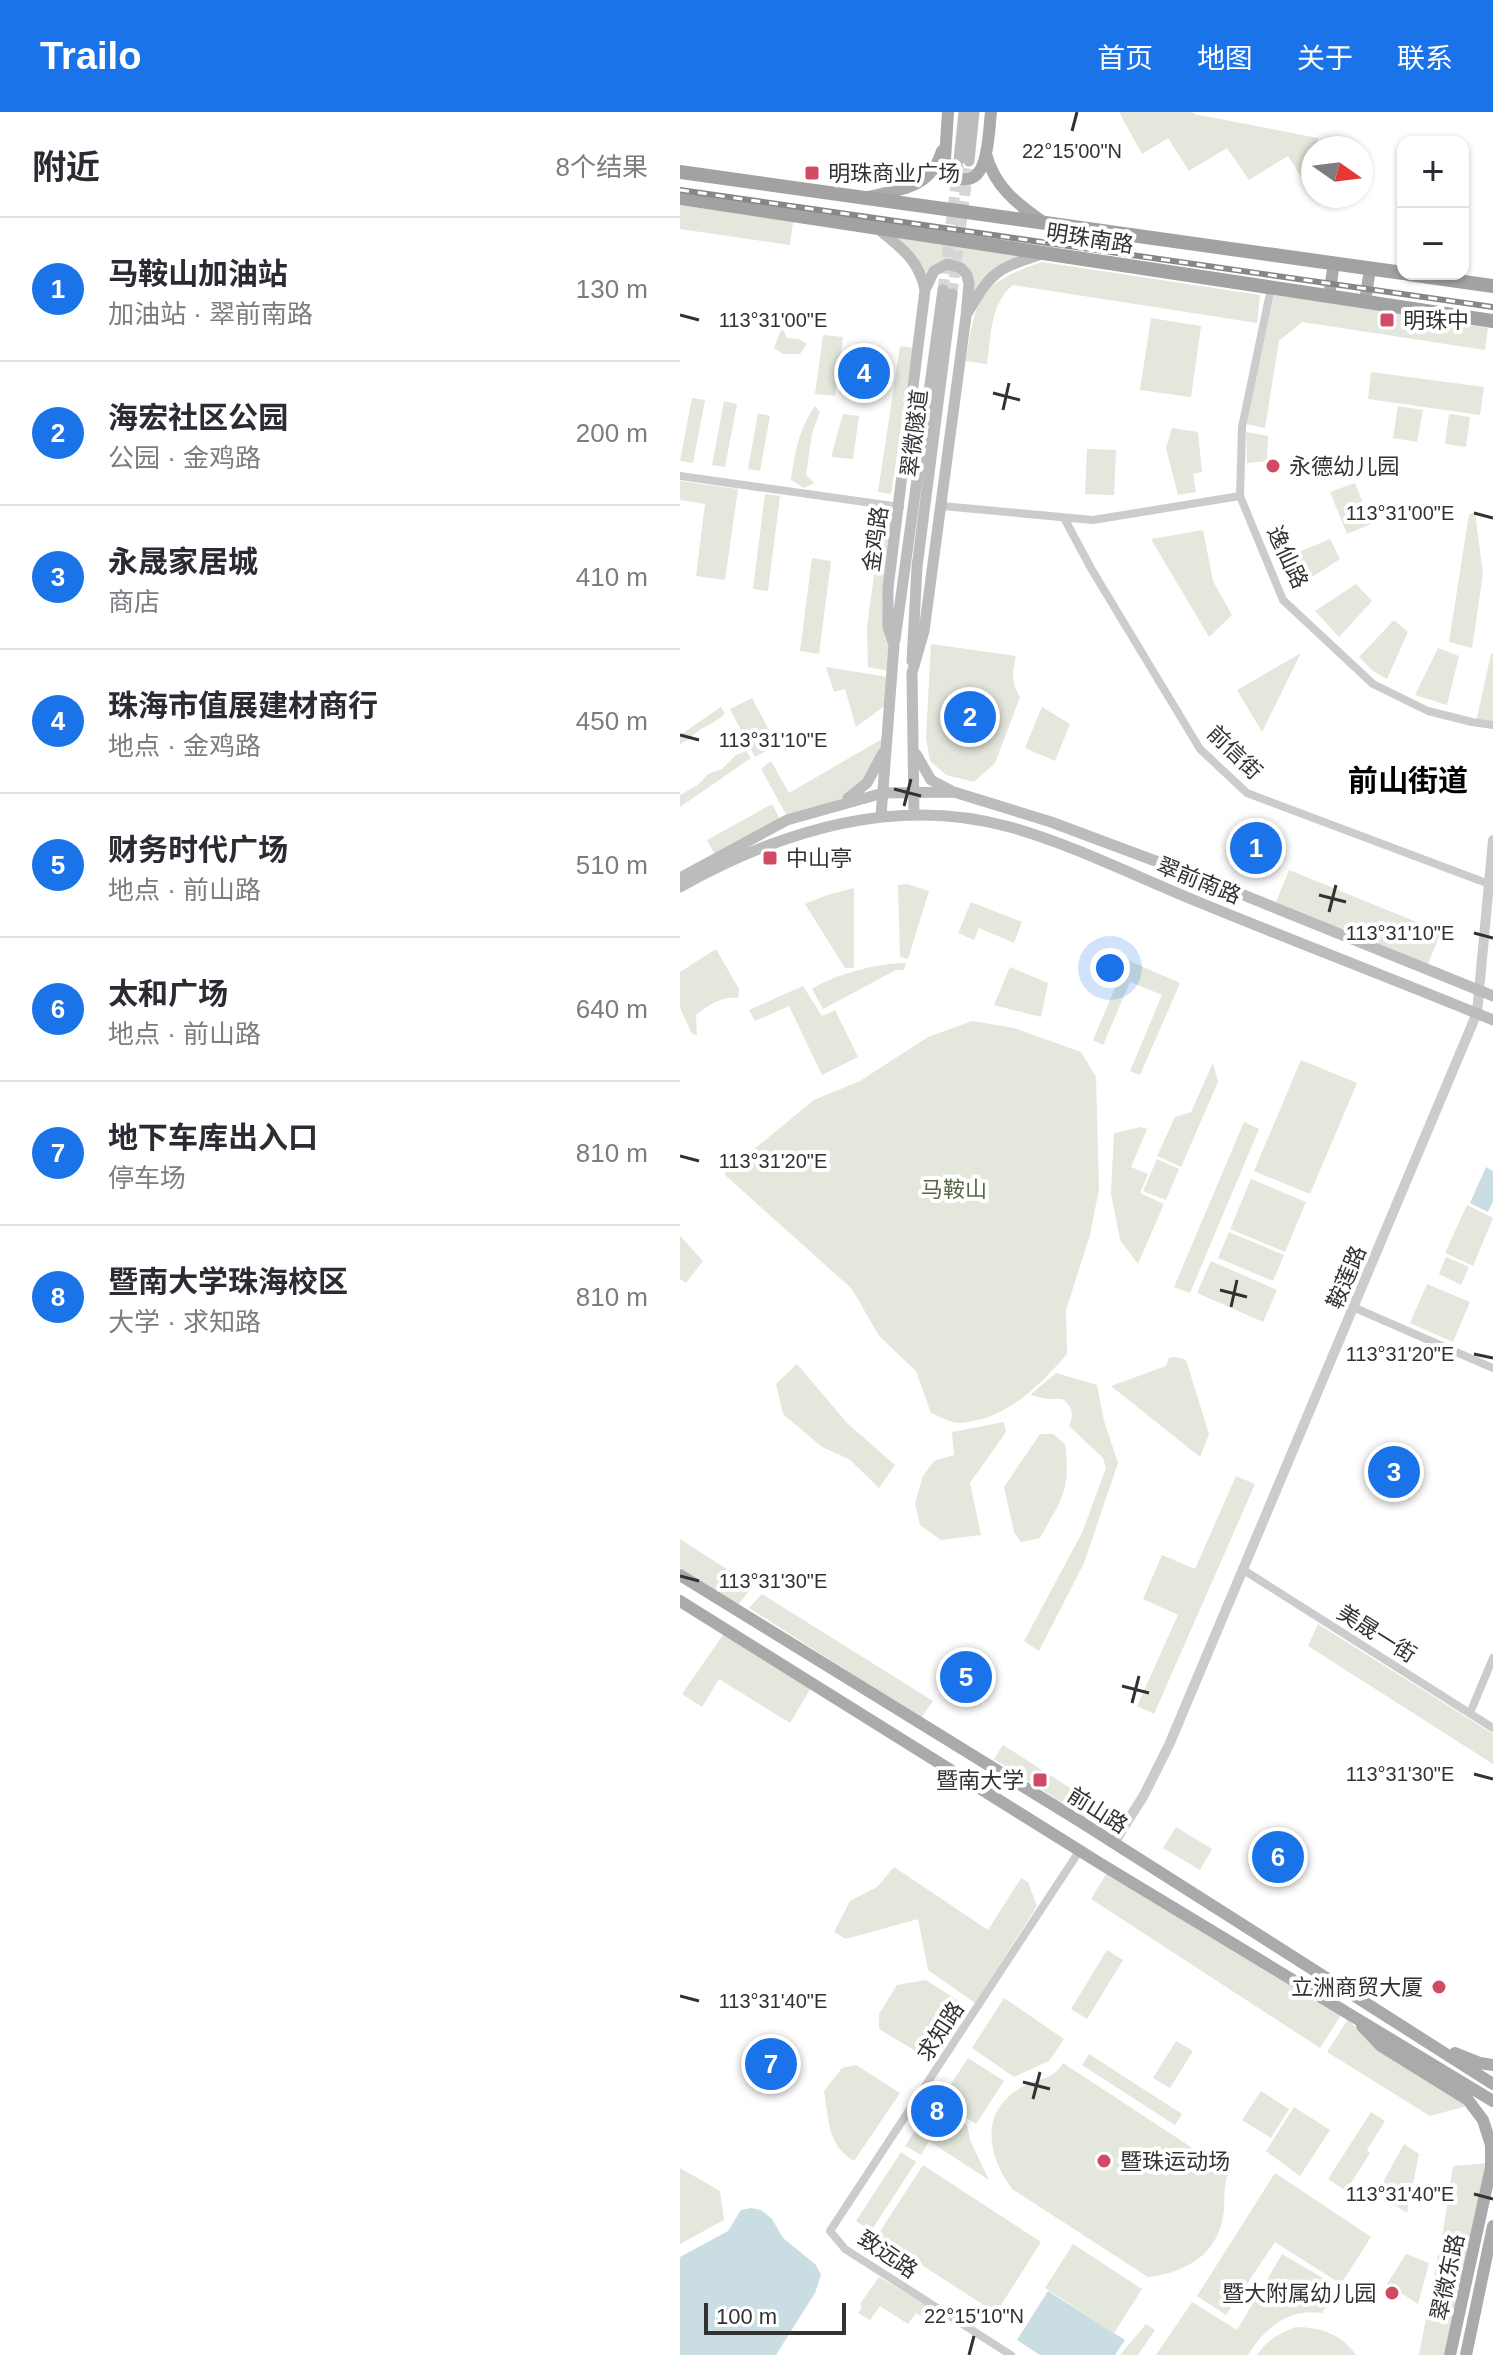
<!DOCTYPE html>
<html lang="zh">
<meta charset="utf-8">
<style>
body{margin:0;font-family:Helvetica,"Noto Sans SC",sans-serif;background:#f2f2f3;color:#2b2b33}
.controls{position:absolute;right:24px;top:24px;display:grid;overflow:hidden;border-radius:16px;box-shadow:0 2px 6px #0004}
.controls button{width:72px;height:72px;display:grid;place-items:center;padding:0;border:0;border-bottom:2px solid #e1e1e2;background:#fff;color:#2b2b33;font:40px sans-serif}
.compass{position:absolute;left:621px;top:24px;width:72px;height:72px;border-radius:50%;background:#fff;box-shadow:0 2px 6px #0004;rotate:104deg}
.scale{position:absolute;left:24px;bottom:20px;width:142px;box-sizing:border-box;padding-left:8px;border:4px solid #323232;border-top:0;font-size:22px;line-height:28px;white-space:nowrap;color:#323232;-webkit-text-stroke:6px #fff;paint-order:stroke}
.you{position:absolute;left:430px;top:856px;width:28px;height:28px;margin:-20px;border:6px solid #fff;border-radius:50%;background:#1a73e8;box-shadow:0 0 0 12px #1a73e833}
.badge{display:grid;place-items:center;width:52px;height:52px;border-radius:50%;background:#1a73e8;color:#fff;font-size:26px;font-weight:700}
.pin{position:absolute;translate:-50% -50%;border:4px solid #fff;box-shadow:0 2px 8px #0006}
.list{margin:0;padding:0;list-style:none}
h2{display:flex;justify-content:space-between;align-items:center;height:104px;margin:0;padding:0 32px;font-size:34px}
h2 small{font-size:26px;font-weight:400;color:#7c7c81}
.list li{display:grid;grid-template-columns:52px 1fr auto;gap:24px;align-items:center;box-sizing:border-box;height:144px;padding:0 32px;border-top:2px solid #e1e1e2}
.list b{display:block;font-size:30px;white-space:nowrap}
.list p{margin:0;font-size:26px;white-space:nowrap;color:#7c7c81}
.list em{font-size:26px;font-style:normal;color:#7c7c81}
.map{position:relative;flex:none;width:813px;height:2243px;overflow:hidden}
header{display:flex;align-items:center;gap:48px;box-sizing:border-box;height:112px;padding:0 40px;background:#1a73e8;color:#fff}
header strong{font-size:38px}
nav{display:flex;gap:44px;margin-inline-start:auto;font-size:28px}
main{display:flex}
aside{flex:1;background:#fff}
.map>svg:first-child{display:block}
</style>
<header>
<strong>Trailo</strong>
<nav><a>首页</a><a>地图</a><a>关于</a><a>联系</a></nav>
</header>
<main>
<aside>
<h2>附近<small>8个结果</small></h2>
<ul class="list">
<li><span class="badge">1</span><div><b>马鞍山加油站</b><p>加油站 · 翠前南路</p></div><em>130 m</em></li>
<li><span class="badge">2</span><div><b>海宏社区公园</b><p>公园 · 金鸡路</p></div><em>200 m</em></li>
<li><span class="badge">3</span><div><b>永晟家居城</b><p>商店</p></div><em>410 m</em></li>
<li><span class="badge">4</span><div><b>珠海市值展建材商行</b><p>地点 · 金鸡路</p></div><em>450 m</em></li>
<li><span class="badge">5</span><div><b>财务时代广场</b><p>地点 · 前山路</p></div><em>510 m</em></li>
<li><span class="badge">6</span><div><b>太和广场</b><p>地点 · 前山路</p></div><em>640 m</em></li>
<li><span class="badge">7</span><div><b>地下车库出入口</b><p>停车场</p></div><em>810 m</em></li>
<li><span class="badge">8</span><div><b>暨南大学珠海校区</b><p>大学 · 求知路</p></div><em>810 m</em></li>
</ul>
</aside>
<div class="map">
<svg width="813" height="2243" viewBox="0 0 813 2243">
<rect width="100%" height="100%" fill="#fff"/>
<path fill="#e3e7dc" d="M439,0H512L514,2L638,26L636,36H633L630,78L608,44L569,68L547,36L509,59L488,26L462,42Z
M0,93L113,110L110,133L0,117Z
M204,119L353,142L326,152L289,193L292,175L272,149L246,171C244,145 223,134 204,119Z
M362,150L580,183L577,211L333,173C310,191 311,225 307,252L286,249C296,185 298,172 362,150Z
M594,182L808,216L805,238L622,210L599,229L585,316L566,312Z
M471,206L521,214L511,285L460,278Z
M102,215L107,226L119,227L127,232L120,242H103L94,236Z
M143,223L163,225L155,284L135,282Z
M220,234L233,236L211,382L198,380Z
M691,260L804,275L800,303L688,287Z
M12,286L25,288L13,351L0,349Z
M44,289L57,292L45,355L32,353Z
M135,294L140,300L132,321L126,363L134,371L124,376L111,368C115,340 119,317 135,294Z
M718,294L743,298L737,330L713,326Z
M78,301L90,304L80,359L68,357Z
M163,302L179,304L173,347L151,345Z
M769,302L790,305L786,335L765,332Z
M492,316L518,320L522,360L513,362L516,380L498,383L486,336Z
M566,320L588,324L587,349L567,351Z
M407,337L436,338L434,383L405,382Z
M0,369L58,377L45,468L16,464L25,392L0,388Z
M675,371L691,412L667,422L650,380Z
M85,382L100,384L88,479L73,477Z
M203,398L216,400L209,559L188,555L187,515Z
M795,401L803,462L792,536L769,530L789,402Z
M523,418L533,469L552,503L529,525L471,427Z
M650,427L660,447L618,474L604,446Z
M132,446L151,449L139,542L120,539Z
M676,472L692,489L659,525L635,499Z
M714,508L728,520L707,567L693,559L679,545Z
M251,532L336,544C332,561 331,570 340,585L315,651L294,670L266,663L250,649L246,626Z
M758,536L779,544L767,593L735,583Z
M621,541L582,620L557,578Z
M811,542H813V612L796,610Z
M146,555L208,565L206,593L176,615L165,577L154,580Z
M72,586L97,633L75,645L50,597Z
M41,595L45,601C36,611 26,613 17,620C10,625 8,629 0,632V623Z
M362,595L390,612L375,649L345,636Z
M207,624C182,687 169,687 107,704L81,657L91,649L109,681Z
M66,639L71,646L0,695V683L18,673L28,662L42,657L56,643Z
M92,692L100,707L35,743L27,728Z
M609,758L761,820L748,852L596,790Z
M227,772L249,779L228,847L220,845L218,773Z
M174,776V856H165L125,792L147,783Z
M291,790L342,810L334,831L299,816L294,828L278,821Z
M36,837L59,877L58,886C43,883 27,894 16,903L17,923L12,922L0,896V860Z
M447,848L500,871L460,963L450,959L482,883L450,870L423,933L413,928Z
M226,851L224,858H216L143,897L132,877C156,862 197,851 226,851Z
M330,855L368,871L361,905L314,893Z
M123,874L142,904L155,898L178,945L142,963L109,894L75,909L69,898Z
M292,909L334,916L401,940L416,965L419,1077L410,1123L386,1198L387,1242C358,1275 326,1308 280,1311C271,1311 259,1304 251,1301L236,1259L199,1224L172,1177L44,1062L134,988L180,969L248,925Z
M621,948L677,971L630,1082L574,1059Z
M533,951L538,970L501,1055L477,1044L495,1005L511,1000Z
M564,1010L579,1017L510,1181L494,1175Z
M461,1015L467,1017L451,1055L468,1062L460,1081L484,1092L458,1152L440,1128L431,1081L434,1021Z
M477,1047L499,1057L486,1088L463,1079Z
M571,1067L626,1090L605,1140L550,1117Z
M787,1093L813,1106L793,1154L765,1141Z
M549,1120L604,1143L593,1169L538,1146Z
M0,1124L23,1149L6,1171L0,1167Z
M766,1145L789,1155L781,1173L759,1162Z
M531,1149L597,1178L583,1210L517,1181Z
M747,1172L790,1190L773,1230L730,1211Z
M495,1245L506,1248L529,1322L520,1345L431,1274L486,1254L489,1246Z
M117,1252L168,1312L215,1353L199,1376L169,1347L142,1335L103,1302L96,1272Z
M376,1261L417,1273L424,1309L438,1351L404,1451L359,1539L344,1529L402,1421L426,1356L423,1346L389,1314C394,1302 393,1295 382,1287H367L350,1283Z
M324,1310L326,1320L290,1371L301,1423L261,1428L240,1413L235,1391L243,1364L254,1349L274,1343L272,1320Z
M360,1322H373L385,1332C391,1379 382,1386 360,1426L341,1430L334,1420L324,1375Z
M556,1364L575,1372L474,1602L457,1594L498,1503L463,1487L482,1443L515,1457Z
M0,1427L73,1474L58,1493L0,1456Z
M82,1482L253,1589L241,1606L69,1496Z
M638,1512L813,1622V1652L628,1534Z
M45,1520L132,1574L110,1611L39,1567L22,1595L2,1582Z
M323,1633L415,1692L406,1706L314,1647Z
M496,1715L532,1737L520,1758L483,1736Z
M214,1755L308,1818L341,1766L348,1770L357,1794L295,1891L248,1858L238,1807L166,1827L154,1820L170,1789L197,1775Z
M428,1759L663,1900L640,1936L411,1787Z
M427,1838L443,1848L407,1907L391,1897Z
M246,1868L280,1890L244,1944L199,1917V1902L217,1873Z
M324,1886L384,1927L369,1949L334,1965L292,1936Z
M668,1907L695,1937L787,1994L750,2004L647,1940Z
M496,1929L513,1939L490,1976L473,1966Z
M409,1942L502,2002L495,2013L402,1953Z
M288,1946L324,1969L296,2012L260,1989Z
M383,1951L549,2060C543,2074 545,2082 544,2096C541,2141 508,2160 468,2165L332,2077C307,2043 299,1999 342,1975C359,1965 372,1969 383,1951Z
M176,1953L220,1981L174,2049C147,2033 149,2008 144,1979L162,1956Z
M581,1979L609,1997L591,2026L562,2008Z
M253,1991L287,2013L290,2028L309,2068L249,2029L241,2043L225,2034Z
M614,1995L650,2018L620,2064L586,2039Z
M691,2000L705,2009L687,2038L690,2041L666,2079L648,2067Z
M724,2032L739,2042L727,2101L697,2081Z
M221,2040L236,2050L191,2119L176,2109Z
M808,2051L765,2243H739L758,2143L782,2149L760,2139L773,2054Z
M243,2053L361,2130L316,2201L197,2124Z
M0,2056L40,2079L44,2108L0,2132Z
M595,2061L691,2125L661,2172L595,2130L546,2203L517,2184Z
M393,2132L462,2177L434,2221L365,2176Z
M602,2142L658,2175L642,2201C608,2196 585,2216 568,2243H476L512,2190L557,2218Z
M726,2142L749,2151L738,2192L707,2172Z
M199,2165L253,2197L247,2207L236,2201L228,2212L200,2194L190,2208L178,2201L182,2195L180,2192Z
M466,2212L475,2218L458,2243H440Z
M616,2215C642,2216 660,2221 676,2243H577C587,2228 599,2221 616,2215Z"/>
<path fill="#c9dde3" d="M806,1055L813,1059V1089L808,1100L790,1091Z
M71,2096L81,2098L92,2107L103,2126L136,2153L141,2163L135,2181L96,2243H0V2145L48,2119L61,2098Z
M368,2179L445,2228L435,2243H360L337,2228Z"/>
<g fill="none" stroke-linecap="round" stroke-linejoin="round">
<path stroke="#d6d6d6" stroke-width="11" stroke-dasharray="11 5.5" stroke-linecap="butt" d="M263,178L279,48
M272,182L289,49"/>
<path stroke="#ccc" stroke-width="8" d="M591,176L562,315L560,384L603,488L693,572L748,599L792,610L813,613
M0,364L220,395
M262,394L413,408L560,384
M384,406L412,458L520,637L567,681L809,772
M675,1196L813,1256
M562,1457L813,1616
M790,1601L813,1546
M331,2243L165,2137L150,2119L400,1738"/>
<path stroke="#ccc" stroke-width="10" d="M434,1731L464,1683L489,1633L797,901L813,728"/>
<path stroke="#bcbcbc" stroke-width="11" d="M279,48L284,0
M289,49L294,0
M197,116C220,135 239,147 245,178L208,476V515L214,533L201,704
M288,200C312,158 317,157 362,142
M215,528L263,178
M232,549L237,455L272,182
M236,642L251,668L270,678
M168,686L187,671L203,641
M234,703L232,561L244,519L286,204L289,172L287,163L281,156L267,152L254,159L246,176
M0,766L107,708L203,681L274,680L371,710L529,769L813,884
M0,775C100,719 216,683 330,715C394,733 459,766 521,791C618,831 716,868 813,908"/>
<path stroke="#aaa" stroke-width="12" d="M268,0L265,47L267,57L273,64C310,82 308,22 311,0
M306,42C314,74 337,92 363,110
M188,85C221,77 251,76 262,39
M649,184L654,151
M685,189L690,157
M0,1463L401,1710L813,1972
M0,1489L421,1752L813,1989
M682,1914L701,1934L788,1988L803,2008L811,2033V2057
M775,1941L800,1951L813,1953
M770,2243L812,2051
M786,2243L813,2114"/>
<path stroke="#a2a2a2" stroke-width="14" d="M0,60L723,161
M0,86L813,209
M728,162L813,174"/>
<defs>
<path id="rail" d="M0,78L813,195"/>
</defs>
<use href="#rail" stroke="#878787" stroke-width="6"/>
<use href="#rail" stroke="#fff" stroke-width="3" stroke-dasharray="9" stroke-linecap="butt"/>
</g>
<path fill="none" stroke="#323232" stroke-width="3" d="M392,19L397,0M0,203L19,208M313,281L340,288M323,298L329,271M794,401L813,406M0,623L19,628M214,677L241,684M224,694L231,667M639,783L666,790M649,800L656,773M794,821L813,826M0,1044L19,1049M540,1178L567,1185M551,1195L557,1168M794,1242L813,1246M0,1464L19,1469M442,1574L469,1581M452,1591L459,1564M794,1662L813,1667M0,1884L19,1889M343,1970L370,1977M353,1987L360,1960M794,2082L813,2087M289,2243L294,2224"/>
<g fill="#d14b65" stroke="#fff" stroke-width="3">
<rect x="124" y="53" width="16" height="16" rx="4"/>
<rect x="699" y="200" width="16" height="16" rx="4"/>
<circle cx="593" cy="354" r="8"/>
<rect x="82" y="738" width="16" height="16" rx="4"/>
<rect x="352" y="1660" width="16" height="16" rx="4"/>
<circle cx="759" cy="1875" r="8"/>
<circle cx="424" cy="2049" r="8"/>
<circle cx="712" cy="2181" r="8"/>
</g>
<g text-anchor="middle" stroke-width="8" stroke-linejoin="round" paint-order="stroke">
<g font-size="22" fill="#323232" stroke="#fff" text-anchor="start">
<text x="148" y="69">明珠商业广场</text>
<text x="723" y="216">明珠中</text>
<text x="609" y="362">永德幼儿园</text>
<text x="106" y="754">中山亭</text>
<text x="344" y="1676" text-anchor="end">暨南大学</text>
<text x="743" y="1883" text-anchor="end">立洲商贸大厦</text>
<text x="440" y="2057">暨珠运动场</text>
<text x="696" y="2189" text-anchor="end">暨大附属幼儿园</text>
</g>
<g font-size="22" fill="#323232" stroke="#fff">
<text transform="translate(410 126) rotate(9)" y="8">明珠南路</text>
<text transform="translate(234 321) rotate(-83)" y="8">翠微隧道</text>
<text transform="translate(195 427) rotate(-82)" y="8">金鸡路</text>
<text transform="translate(608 445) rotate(65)" y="8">逸仙路</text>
<text transform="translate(555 640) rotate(44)" y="8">前信街</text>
<text transform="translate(519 768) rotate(22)" y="8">翠前南路</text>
<text transform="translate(666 1165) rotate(-67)" y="8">鞍莲路</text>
<text transform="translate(697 1521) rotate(32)" y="8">美晟一街</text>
<text transform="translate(418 1698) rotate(32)" y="8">前山路</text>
<text transform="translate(260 1919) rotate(-57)" y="8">求知路</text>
<text transform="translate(208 2142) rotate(34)" y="8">致远路</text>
<text transform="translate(767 2165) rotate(-78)" y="8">翠微东路</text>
</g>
<g font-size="22" fill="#596844" stroke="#fff">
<text x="274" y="1085">马鞍山</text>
</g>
<g font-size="30" font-weight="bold" fill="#000" stroke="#fff">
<text x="728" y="679">前山街道</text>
</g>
</g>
<g font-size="20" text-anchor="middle" fill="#323232" stroke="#fff" stroke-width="8" stroke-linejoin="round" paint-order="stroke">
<text x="392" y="46">22°15'00"N</text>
<text x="93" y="215">113°31'00"E</text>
<text x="720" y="408">113°31'00"E</text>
<text x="93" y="635">113°31'10"E</text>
<text x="720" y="828">113°31'10"E</text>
<text x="93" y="1056">113°31'20"E</text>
<text x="720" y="1249">113°31'20"E</text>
<text x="93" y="1476">113°31'30"E</text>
<text x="720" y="1669">113°31'30"E</text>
<text x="93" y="1896">113°31'40"E</text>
<text x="720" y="2089">113°31'40"E</text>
<text x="294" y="2211">22°15'10"N</text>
</g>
</svg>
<div class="controls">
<button>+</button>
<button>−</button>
</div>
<svg class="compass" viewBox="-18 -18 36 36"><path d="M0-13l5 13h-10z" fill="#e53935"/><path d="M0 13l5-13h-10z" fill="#7c7c81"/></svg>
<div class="scale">100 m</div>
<div class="you"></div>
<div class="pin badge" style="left:576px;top:736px">1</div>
<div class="pin badge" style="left:290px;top:605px">2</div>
<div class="pin badge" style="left:714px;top:1360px">3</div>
<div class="pin badge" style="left:184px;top:261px">4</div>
<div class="pin badge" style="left:286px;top:1565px">5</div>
<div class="pin badge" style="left:598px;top:1745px">6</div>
<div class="pin badge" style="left:91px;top:1952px">7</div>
<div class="pin badge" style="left:257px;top:1999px">8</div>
</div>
</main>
